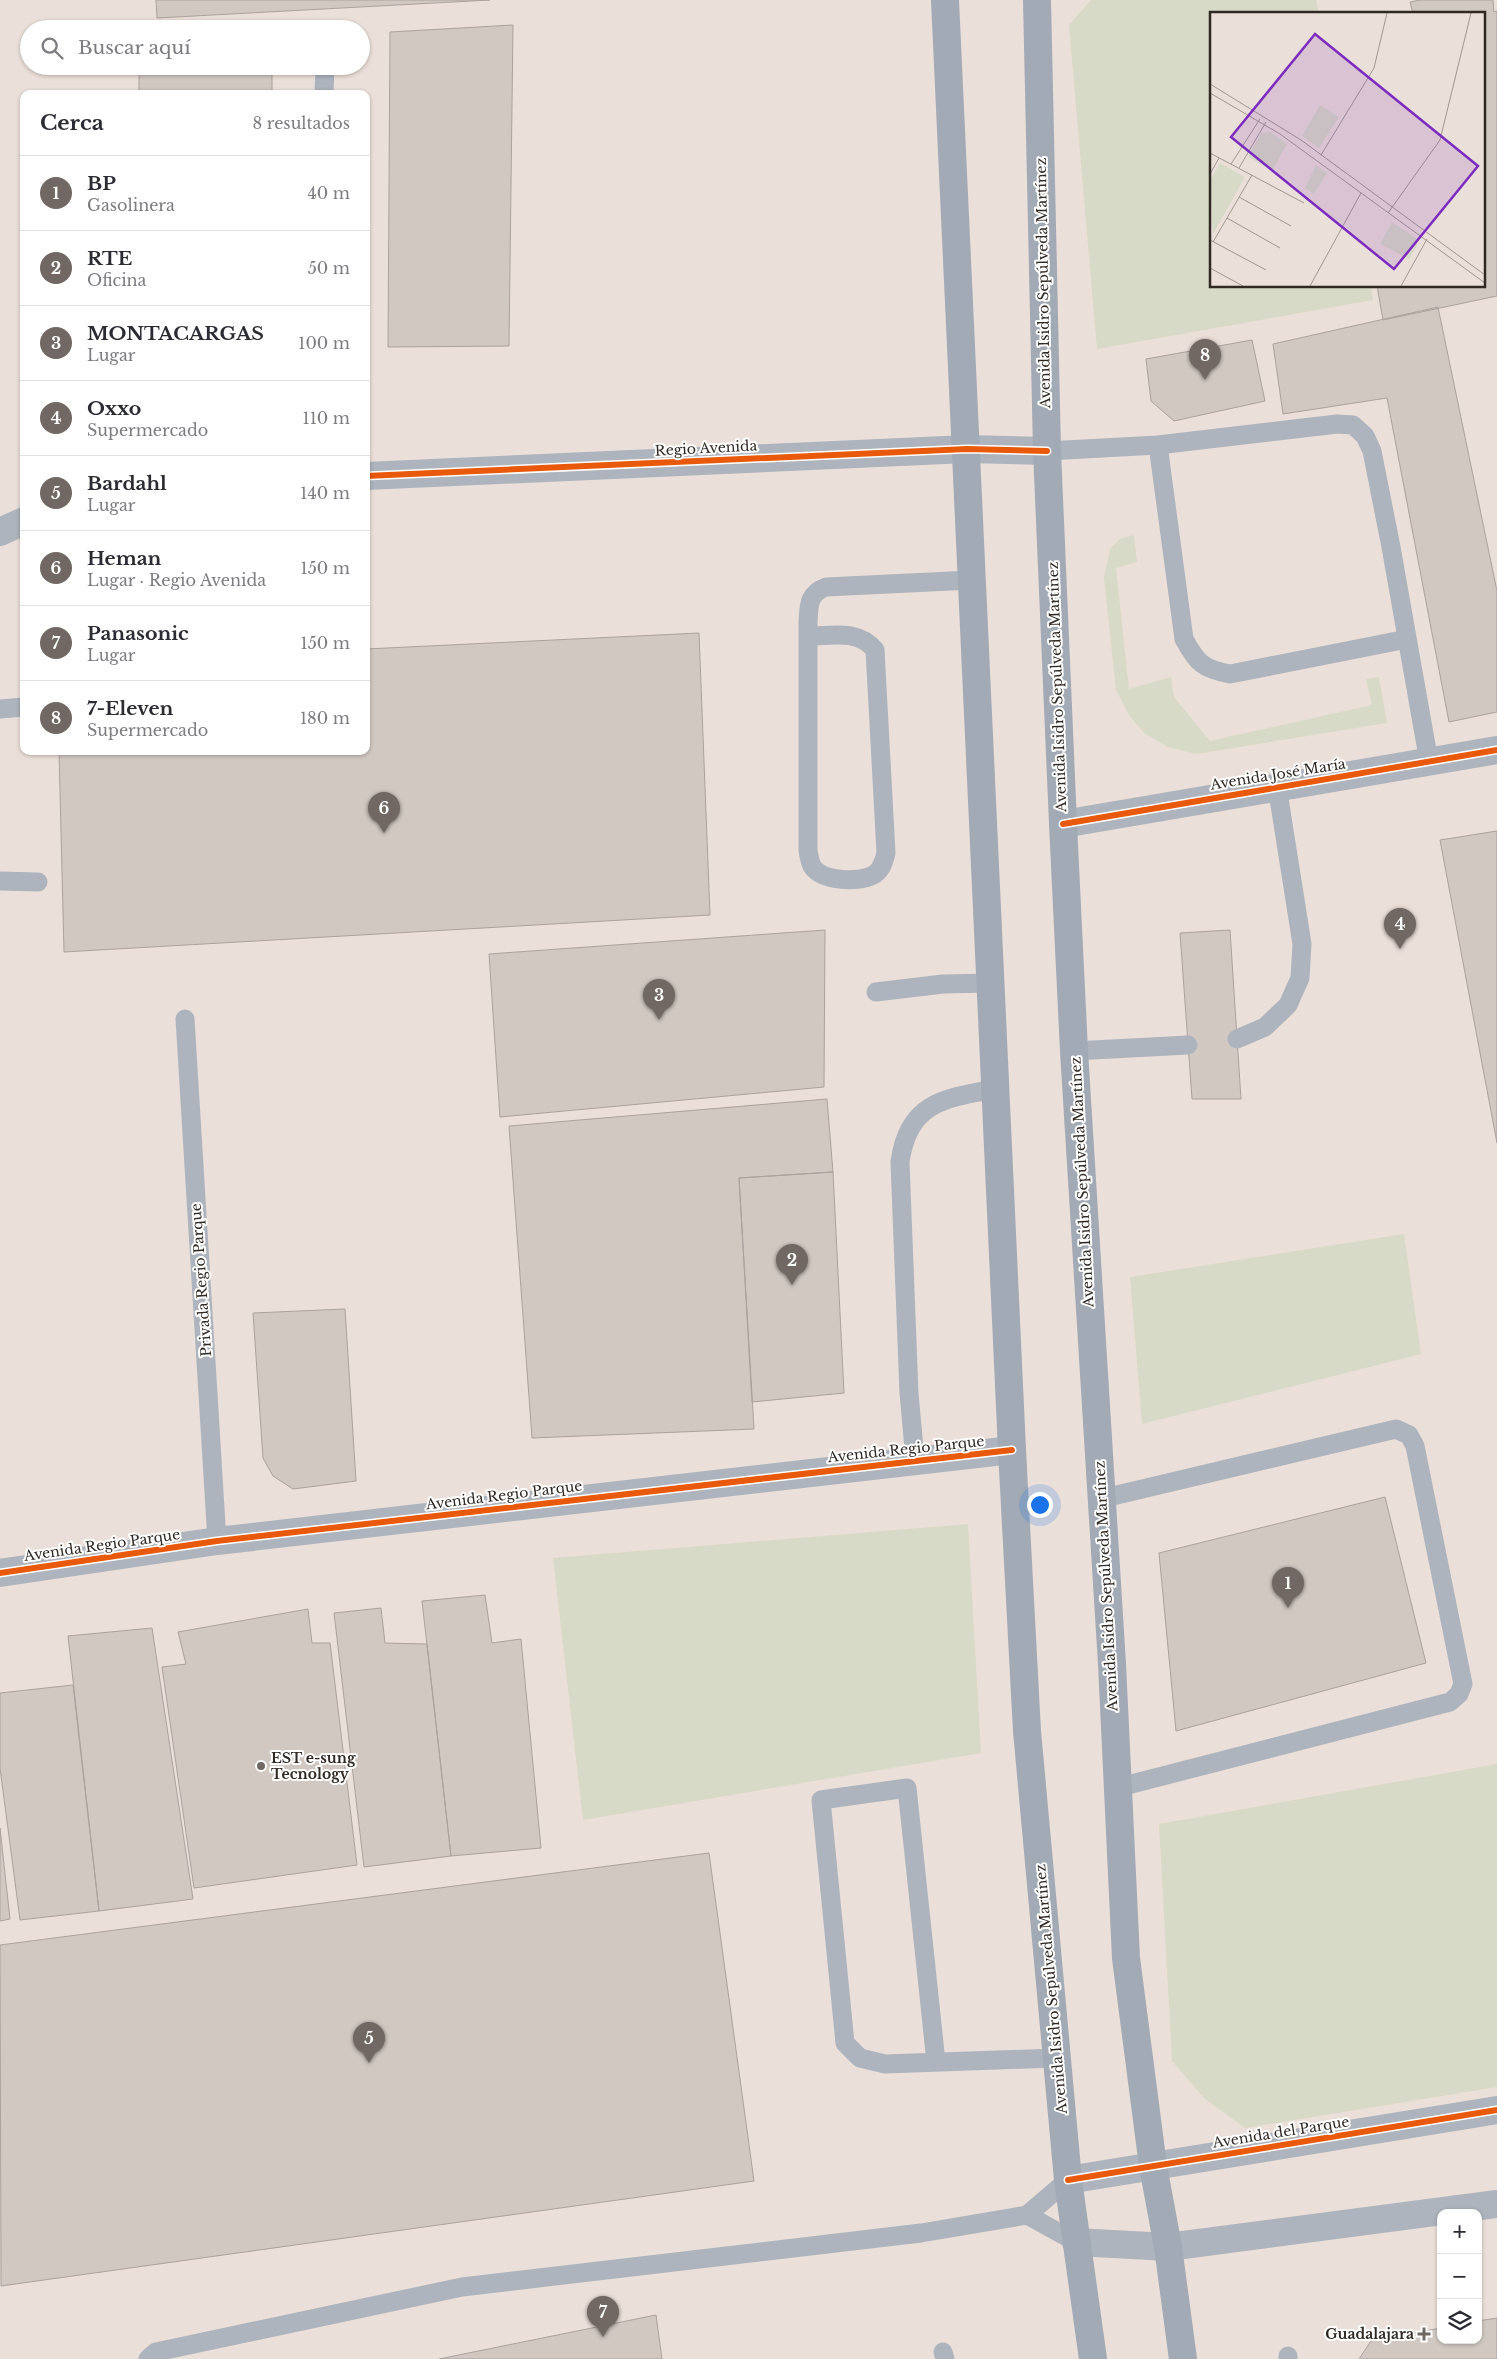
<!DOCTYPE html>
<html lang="es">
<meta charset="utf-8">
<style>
body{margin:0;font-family:"Libre Baskerville",serif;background:#f7f7f7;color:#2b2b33}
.controls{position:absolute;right:15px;bottom:15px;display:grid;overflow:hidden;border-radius:10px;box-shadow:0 1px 4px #0004}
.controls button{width:45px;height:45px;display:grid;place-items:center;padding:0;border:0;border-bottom:1px solid #e1e1e2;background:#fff;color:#2b2b33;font:25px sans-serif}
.you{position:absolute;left:1039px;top:1504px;width:18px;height:18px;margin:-12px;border:4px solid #fff;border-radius:50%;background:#1a73e8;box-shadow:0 0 0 8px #1a73e833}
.badge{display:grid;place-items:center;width:32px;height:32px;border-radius:50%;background:#716863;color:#fff;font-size:16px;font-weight:700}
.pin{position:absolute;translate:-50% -41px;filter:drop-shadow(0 1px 2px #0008)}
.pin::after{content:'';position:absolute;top:26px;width:18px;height:15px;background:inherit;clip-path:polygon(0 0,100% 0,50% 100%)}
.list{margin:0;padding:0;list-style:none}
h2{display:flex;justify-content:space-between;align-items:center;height:65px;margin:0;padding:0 20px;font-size:21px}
h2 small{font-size:16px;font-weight:400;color:#7c7c81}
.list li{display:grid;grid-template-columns:32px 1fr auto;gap:15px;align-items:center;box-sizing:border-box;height:75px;padding:0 20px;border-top:1px solid #e1e1e2}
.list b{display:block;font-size:19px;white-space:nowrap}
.list p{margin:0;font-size:16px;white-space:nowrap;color:#7c7c81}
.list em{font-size:16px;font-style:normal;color:#7c7c81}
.icon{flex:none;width:28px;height:28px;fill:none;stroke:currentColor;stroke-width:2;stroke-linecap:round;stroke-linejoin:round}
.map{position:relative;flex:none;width:1497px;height:2359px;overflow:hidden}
.search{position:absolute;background:#fff;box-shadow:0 1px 4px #0004;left:20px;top:20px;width:350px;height:55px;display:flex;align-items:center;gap:12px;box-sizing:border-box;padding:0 18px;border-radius:28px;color:#7c7c81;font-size:19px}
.panel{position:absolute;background:#fff;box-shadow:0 1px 4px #0004;left:20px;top:90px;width:350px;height:665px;border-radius:10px}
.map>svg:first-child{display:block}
</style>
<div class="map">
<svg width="1497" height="2359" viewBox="0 0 1497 2359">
<rect width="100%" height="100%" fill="#ebdfd9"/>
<path fill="#d7dac6" d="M1091,0H1316L1319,14H1211V286H1371L1373,300L1097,349L1069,25Z
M1134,535L1137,562L1116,568L1129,689L1171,677L1174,697L1210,741L1372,705L1366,679L1379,677L1387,723L1196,754L1168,747L1144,733L1129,715L1116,690L1104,578L1110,549L1120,539Z
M1404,1234L1421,1354L1142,1424L1130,1277Z
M968,1524L981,1753L583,1820L553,1558Z
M1497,1764V2087L1245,2128L1205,2099L1172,2061L1159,1824Z"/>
<path fill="#d1c8c2" stroke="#aba29e" d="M156,0H490L157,18Z
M1420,0H1493L1494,12L1497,11V296L1383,320L1377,286H1483V14H1413L1410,2Z
M513,25L509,346L388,347L390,32Z
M139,66H272V94H139Z
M1438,307L1497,591V712L1449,722L1387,398L1283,414L1273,344Z
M1252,340L1265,401L1174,421L1151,401L1146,359Z
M699,633L710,915L64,952L59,751H366V649Z
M1497,831V1143L1440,840Z
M825,930L824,1087L500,1117L489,954Z
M1230,930L1241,1099H1192L1180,933Z
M827,1099L833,1172L739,1178L754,1429L532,1438L509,1126Z
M833,1172L844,1393L752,1402L739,1178Z
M345,1309L356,1481L293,1489L273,1476L263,1458L253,1313Z
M1385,1497L1426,1663L1176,1731L1159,1553Z
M485,1595L492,1643L521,1639L541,1848L451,1856L422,1601Z
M381,1608L385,1643L427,1644L451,1856L364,1867L334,1613Z
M308,1609L312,1643H330L357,1865L194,1888L162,1667L186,1664L178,1632Z
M152,1628L193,1899L99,1911L68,1636Z
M73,1685L99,1911L20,1920L0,1768V1693Z
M0,1828L10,1919L0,1921Z
M709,1853L754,2181L1,2286L0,1945Z
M656,2315L662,2359H439Z
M1497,2318V2359H1359L1371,2341L1441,2328V2340H1478V2321Z"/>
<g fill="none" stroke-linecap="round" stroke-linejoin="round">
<path stroke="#adb4bd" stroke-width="19" d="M324,94L325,66
M1158,445L1184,639C1197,663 1203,669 1230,674L1407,639
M1047,451L1158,445L1337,424L1353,425L1365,436L1372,451L1391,547L1429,762
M809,636C833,636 858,629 875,650L886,853C884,861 882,869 875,874C861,883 822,882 812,866C810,862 809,856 808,851V622C809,605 808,594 826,587L972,580
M0,709L24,707
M0,881L38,882
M876,992L943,984L991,983
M185,1019L217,1541
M1237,1039L1265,1027L1288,1005L1300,978L1302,944L1277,786
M1074,1051L1188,1045
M915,1460L909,1393L900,1162C908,1102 945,1098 995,1089
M1100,1499L1396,1429L1409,1435L1415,1446L1463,1684L1459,1694L1450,1702L1116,1788
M936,2062L907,1788L821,1800L845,2043L860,2058L885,2064L1057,2058
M1027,2215L1076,2242
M943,2352L945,2359
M1288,2356V2359
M148,2359L156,2352L462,2287L921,2233L1027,2215L1068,2180"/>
<path stroke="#adb4bd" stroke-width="28" d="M366,476L967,449L1047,451
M0,532L24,521
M1063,824L1497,750
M0,1573L217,1541L1012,1450
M1068,2180L1497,2110
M1076,2242L1168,2247L1497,2204"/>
<path stroke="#a2aab5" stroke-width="28" d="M945,0L1012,1450L1027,1731L1068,2180L1093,2359
M1037,0L1047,451L1063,824L1074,1051L1112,1664L1126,1958L1153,2166L1168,2247L1183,2359"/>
<defs>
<path id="cycleway" d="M366,476L967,449L1047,451
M1063,824L1497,750
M0,1573L217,1541L1012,1450
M1068,2180L1497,2110"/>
</defs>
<use href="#cycleway" stroke="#fff" stroke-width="9"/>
<use href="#cycleway" stroke="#e8590c" stroke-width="6"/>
</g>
<g fill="#716863" stroke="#fff" stroke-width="2">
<circle cx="261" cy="1766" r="5"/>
<path d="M1421.5 2326.5h5v5h5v5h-5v5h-5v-5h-5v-5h5z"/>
</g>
<g text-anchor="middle" stroke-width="4" stroke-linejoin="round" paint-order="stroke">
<g font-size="14" fill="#302823" stroke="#fff">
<text transform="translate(1043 283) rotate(-91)" y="5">Avenida Isidro Sepúlveda Martínez</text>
<text transform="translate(706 448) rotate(-3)" y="5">Regio Avenida</text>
<text transform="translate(1057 687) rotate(-92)" y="5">Avenida Isidro Sepúlveda Martínez</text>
<text transform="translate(1278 774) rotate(-9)" y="5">Avenida José María</text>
<text transform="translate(1082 1182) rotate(-93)" y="5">Avenida Isidro Sepúlveda Martínez</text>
<text transform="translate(201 1280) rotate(-94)" y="5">Privada Regio Parque</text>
<text transform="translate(906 1449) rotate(-6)" y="5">Avenida Regio Parque</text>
<text transform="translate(504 1495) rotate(-7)" y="5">Avenida Regio Parque</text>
<text transform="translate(102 1545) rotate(-8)" y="5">Avenida Regio Parque</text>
<text transform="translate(1106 1586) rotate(-93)" y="5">Avenida Isidro Sepúlveda Martínez</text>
<text transform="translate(1051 1989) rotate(-95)" y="5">Avenida Isidro Sepúlveda Martínez</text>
<text transform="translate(1281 2132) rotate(-9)" y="5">Avenida del Parque</text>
</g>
<g font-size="14" font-weight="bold" fill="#302823" stroke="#fff" text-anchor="start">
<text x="271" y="1763">EST e-sung<tspan x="271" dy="16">Tecnology</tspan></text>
<text x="1414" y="2339" text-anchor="end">Guadalajara</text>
</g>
</g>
<g transform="translate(1210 12)">
<rect width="275" height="275" fill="#ebdfd9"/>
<path d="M110,93L129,105L109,136L92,124ZM60,120L77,132L62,159L38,145L51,121ZM10,151L35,165L3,222L0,169ZM106,153L117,161L104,182L95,176ZM182,210L206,226L207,234L199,247L170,232Z" fill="#d7dac6"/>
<path fill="none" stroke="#a09690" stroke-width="1" d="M0,72L91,128L275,263M0,81L70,122L275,271M0,141L94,191M111,143L164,56L177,1M21,152L50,107M29,156L56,110M0,162L9,146M29,185L81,214M178,201L230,128L261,1M17,206L70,236M0,228L56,258M3,230L42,163M0,256L33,274M100,274L151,181M191,274L217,227"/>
<path fill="#7b2cbf" fill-opacity="0.15" stroke="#7b2cbf" stroke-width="2.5" d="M105,22L268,154L184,257L21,125Z"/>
<rect width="275" height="275" fill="none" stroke="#302823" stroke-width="2.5"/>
</g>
</svg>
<div class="controls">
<button>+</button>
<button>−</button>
<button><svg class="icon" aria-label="layers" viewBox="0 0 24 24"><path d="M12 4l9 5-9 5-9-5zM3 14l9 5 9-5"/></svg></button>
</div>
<div class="you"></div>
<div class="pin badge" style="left:1288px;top:1608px">1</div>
<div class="pin badge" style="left:792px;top:1285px">2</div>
<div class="pin badge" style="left:659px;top:1020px">3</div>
<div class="pin badge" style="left:1400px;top:949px">4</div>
<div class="pin badge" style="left:369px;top:2063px">5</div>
<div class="pin badge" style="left:384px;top:833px">6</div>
<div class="pin badge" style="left:603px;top:2337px">7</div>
<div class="pin badge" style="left:1205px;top:380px">8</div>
<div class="search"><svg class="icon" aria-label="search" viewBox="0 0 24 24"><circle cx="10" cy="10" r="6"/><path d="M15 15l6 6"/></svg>Buscar aquí</div>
<section class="panel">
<h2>Cerca<small>8 resultados</small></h2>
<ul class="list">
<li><span class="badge">1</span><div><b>BP</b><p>Gasolinera</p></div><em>40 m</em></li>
<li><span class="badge">2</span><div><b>RTE</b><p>Oficina</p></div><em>50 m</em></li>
<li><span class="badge">3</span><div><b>MONTACARGAS</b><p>Lugar</p></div><em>100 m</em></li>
<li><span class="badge">4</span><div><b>Oxxo</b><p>Supermercado</p></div><em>110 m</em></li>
<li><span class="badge">5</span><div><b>Bardahl</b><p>Lugar</p></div><em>140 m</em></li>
<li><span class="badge">6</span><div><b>Heman</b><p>Lugar · Regio Avenida</p></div><em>150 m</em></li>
<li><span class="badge">7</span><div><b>Panasonic</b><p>Lugar</p></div><em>150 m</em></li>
<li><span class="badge">8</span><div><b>7-Eleven</b><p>Supermercado</p></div><em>180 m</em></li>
</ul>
</section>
</div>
